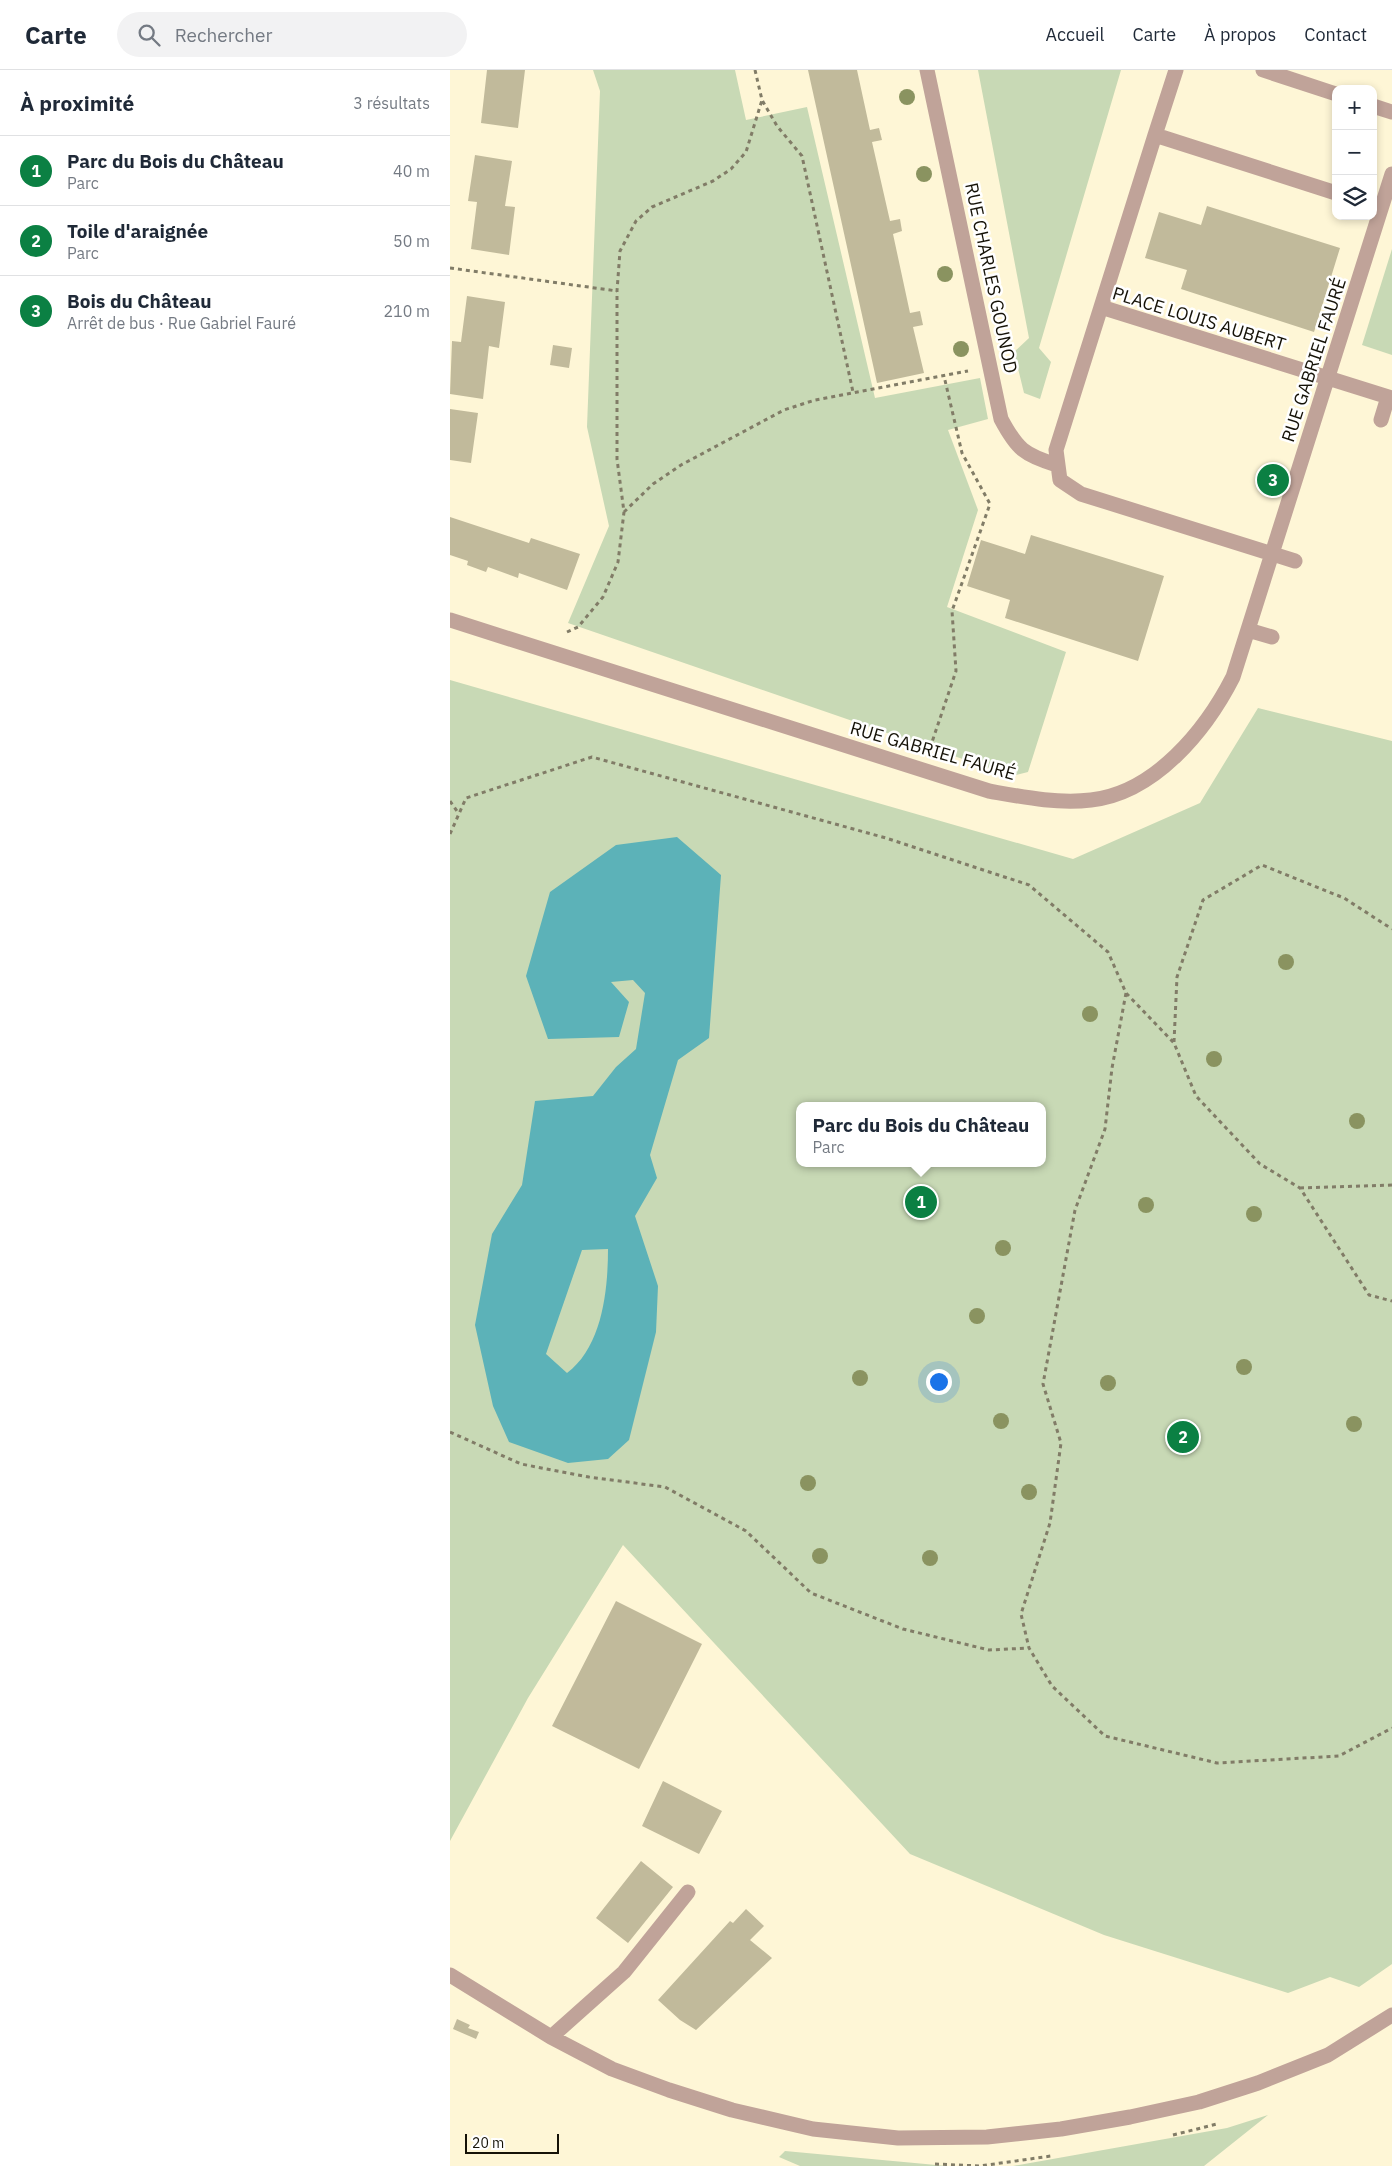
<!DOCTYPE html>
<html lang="fr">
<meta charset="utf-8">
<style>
body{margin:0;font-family:"IBM Plex Sans",sans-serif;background:#f2f2f3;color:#1f2937}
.controls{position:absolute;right:15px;top:15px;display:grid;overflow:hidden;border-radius:10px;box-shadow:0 2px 8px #0003}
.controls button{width:45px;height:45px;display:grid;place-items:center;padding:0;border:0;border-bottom:1px solid #e0e1e3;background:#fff;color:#1f2937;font:25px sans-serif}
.scale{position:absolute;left:15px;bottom:12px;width:94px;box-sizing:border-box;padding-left:5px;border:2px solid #151207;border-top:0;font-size:14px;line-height:18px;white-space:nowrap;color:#151207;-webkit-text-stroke:4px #fff;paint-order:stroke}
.you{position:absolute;left:488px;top:1311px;width:18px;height:18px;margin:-12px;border:4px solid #fff;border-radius:50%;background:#1a73e8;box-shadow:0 0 0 8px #1a73e833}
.badge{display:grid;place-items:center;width:32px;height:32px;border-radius:50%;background:#0b8043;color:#fff;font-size:16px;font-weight:700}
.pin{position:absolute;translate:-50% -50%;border:2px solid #fff;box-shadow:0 1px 5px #0006}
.popup{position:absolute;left:346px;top:1032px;width:250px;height:65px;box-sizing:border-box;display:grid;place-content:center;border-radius:10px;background:#fff;filter:drop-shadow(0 1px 4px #0005);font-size:16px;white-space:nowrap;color:#747a83}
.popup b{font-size:19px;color:#1f2937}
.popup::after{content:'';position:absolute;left:50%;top:100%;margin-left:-10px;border:10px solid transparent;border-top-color:#fff}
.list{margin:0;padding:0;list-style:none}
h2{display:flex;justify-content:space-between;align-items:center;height:65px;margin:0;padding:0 20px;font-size:21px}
h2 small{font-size:16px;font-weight:400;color:#747a83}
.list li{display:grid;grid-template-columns:32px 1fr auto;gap:15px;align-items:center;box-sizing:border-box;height:70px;padding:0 20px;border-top:1px solid #e0e1e3}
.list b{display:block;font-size:19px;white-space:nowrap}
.list p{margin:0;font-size:16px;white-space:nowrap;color:#747a83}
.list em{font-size:16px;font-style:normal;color:#747a83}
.icon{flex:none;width:28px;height:28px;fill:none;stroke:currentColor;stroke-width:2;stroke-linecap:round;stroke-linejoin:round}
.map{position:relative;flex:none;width:942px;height:2096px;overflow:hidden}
header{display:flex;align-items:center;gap:30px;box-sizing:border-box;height:70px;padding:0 25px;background:#fff;border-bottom:1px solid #e0e1e3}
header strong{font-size:24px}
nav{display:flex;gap:28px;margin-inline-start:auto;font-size:18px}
.search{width:350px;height:45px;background:#f2f2f3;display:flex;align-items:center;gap:12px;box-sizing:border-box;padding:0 18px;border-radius:28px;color:#747a83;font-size:19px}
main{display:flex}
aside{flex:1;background:#fff}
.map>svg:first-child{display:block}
</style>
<header>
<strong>Carte</strong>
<div class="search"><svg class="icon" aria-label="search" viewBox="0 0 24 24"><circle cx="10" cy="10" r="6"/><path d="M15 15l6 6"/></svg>Rechercher</div>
<nav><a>Accueil</a><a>Carte</a><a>À propos</a><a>Contact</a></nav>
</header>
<main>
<aside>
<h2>À proximité<small>3 résultats</small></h2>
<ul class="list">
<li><span class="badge">1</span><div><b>Parc du Bois du Château</b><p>Parc</p></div><em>40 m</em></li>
<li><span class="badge">2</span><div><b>Toile d'araignée</b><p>Parc</p></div><em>50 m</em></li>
<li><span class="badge">3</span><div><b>Bois du Château</b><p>Arrêt de bus · Rue Gabriel Fauré</p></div><em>210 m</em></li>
</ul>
</aside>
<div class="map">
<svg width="942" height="2096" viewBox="0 0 942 2096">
<rect width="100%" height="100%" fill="#fef6d6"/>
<path fill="#c8d9b5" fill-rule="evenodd" d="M143,0H285L296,50L357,37L425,328L530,308L538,349L498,360L528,440L497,537L616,582L578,702L562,706L118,553L159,456L137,357L150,21Z
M528,0H671L589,278L601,292L590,329L574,323L564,282L579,268Z
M942,179V285L912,275Z
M0,610L623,789L750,733L808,638L942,671V1894L909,1917L880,1907L838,1923L654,1865L460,1784L173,1475L78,1628L0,1771ZM350,1036H592V1093H350Z
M818,2045L754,2096H563L777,2058Z
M335,2081L497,2096H350L329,2087Z"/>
<path fill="#5cb2b8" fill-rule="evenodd" d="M227,767L271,805L259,968L228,990L200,1085L207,1108L185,1146L208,1216L206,1262L179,1370L158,1389L118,1393L59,1372L43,1336L25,1255L42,1164L72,1115L85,1031L143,1026L166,997L186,979L195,923L183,910L161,912L179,932L169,967L98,969L76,906L100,822L166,775ZM158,1179C158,1221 152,1277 117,1303L96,1284L132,1180Z"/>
<path fill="#c1ba9b" d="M37,0H75L68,58L31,53Z
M358,0H407L420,60L429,58L432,70L422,72L440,151L450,149L452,161L443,164L460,243L470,241L473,255L463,257L474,303L427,313Z
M25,85L62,91L55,136L65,137L59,185L21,179L27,132L18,131Z
M757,136L890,178L864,262L731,219L737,200L695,188L709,142L751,155Z
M17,226L55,232L49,278L39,276L33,329L0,324L2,271L11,272Z
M103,275L122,278L119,298L100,295Z
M0,339L28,343L21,393L0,390Z
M0,447L79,473L81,468L130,484L117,520L69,503L68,508L38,497L36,502L17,495L18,491L0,485Z
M581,465L714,506L688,591L555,548L560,530L517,516L531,470L575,484Z
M166,1531L252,1574L189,1699L102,1656Z
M213,1711L272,1741L249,1784L192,1756Z
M191,1791L223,1817L178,1873L146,1848Z
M296,1839L314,1856L300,1870L322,1888L246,1960L230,1950L208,1930L280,1851L283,1853Z
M7,1949L20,1955L18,1958L29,1962L26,1969L3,1959Z"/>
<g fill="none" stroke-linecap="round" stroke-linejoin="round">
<path stroke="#817c67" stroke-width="3" stroke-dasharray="4 4" stroke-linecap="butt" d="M305,0L312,30L327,56L352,86L403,322
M0,198L167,221
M174,442L203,414L231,395L334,340L365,330L518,301
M117,562L128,557L153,527L168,492L174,442L167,389V221L170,181L186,151L202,137L263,111L281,99L296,82L312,30
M480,678L506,601L502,541L540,434L512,383L494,306
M0,731L9,744
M0,764L16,728L142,687L436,768L579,815L658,882L676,923L724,973L746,1026L810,1094L850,1118L919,1225L942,1231
M676,923L662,998L655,1059L625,1140L593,1314L611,1373L600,1453L571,1544L579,1578L602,1616L655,1666L767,1693L889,1686L942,1658
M724,972L727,907L753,830L812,795L894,828L942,859
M850,1118L942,1115
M0,1362L71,1394L139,1407L215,1417L296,1461L361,1523L453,1559L539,1580L579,1578
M723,2065L767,2054
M485,2094L530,2096L601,2086"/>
<path stroke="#c0a399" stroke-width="15" d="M477,0L551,349C567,379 574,385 607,395
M726,0L705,65L886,123
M813,0L886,24
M923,36L942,42
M651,237L705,65
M931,350L938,327
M845,491L631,424L610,410L606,380L651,237L942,328
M0,550L539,721C573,727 607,734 641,730C705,723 756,660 783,607L942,104
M798,560L822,567
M0,1905L101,1967L162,1999L219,2020L282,2040L363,2059L448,2068L537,2067L611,2059L680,2047L749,2032L808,2013L878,1985L942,1945
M101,1967L174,1902L238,1822"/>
</g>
<g fill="#8a9360">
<circle cx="457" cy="27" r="8"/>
<circle cx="474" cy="104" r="8"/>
<circle cx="495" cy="204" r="8"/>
<circle cx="511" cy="279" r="8"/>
<circle cx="836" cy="892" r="8"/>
<circle cx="640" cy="944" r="8"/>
<circle cx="764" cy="989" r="8"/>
<circle cx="907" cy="1051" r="8"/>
<circle cx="696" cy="1135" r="8"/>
<circle cx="804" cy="1144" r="8"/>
<circle cx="553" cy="1178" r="8"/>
<circle cx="527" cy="1246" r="8"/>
<circle cx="794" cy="1297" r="8"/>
<circle cx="410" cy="1308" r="8"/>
<circle cx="658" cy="1313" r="8"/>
<circle cx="551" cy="1351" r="8"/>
<circle cx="904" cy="1354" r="8"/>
<circle cx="358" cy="1413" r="8"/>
<circle cx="579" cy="1422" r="8"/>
<circle cx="370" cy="1486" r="8"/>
<circle cx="480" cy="1488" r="8"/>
</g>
<g text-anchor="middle" stroke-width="5" stroke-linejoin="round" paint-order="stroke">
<g font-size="18" fill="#151207" stroke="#fff">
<text transform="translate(541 208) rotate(78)" y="6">RUE CHARLES GOUNOD</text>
<text transform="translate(749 249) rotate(17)" y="6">PLACE LOUIS AUBERT</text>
<text transform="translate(864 290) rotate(-72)" y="6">RUE GABRIEL FAURÉ</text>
<text transform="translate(483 681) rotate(16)" y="6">RUE GABRIEL FAURÉ</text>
</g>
</g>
</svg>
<div class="controls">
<button>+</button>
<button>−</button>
<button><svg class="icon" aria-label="layers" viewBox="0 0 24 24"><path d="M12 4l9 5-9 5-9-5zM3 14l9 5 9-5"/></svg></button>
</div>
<div class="scale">20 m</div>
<div class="you"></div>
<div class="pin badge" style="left:471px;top:1132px">1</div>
<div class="popup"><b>Parc du Bois du Château</b>Parc</div>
<div class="pin badge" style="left:733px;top:1367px">2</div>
<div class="pin badge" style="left:823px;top:410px">3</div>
</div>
</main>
